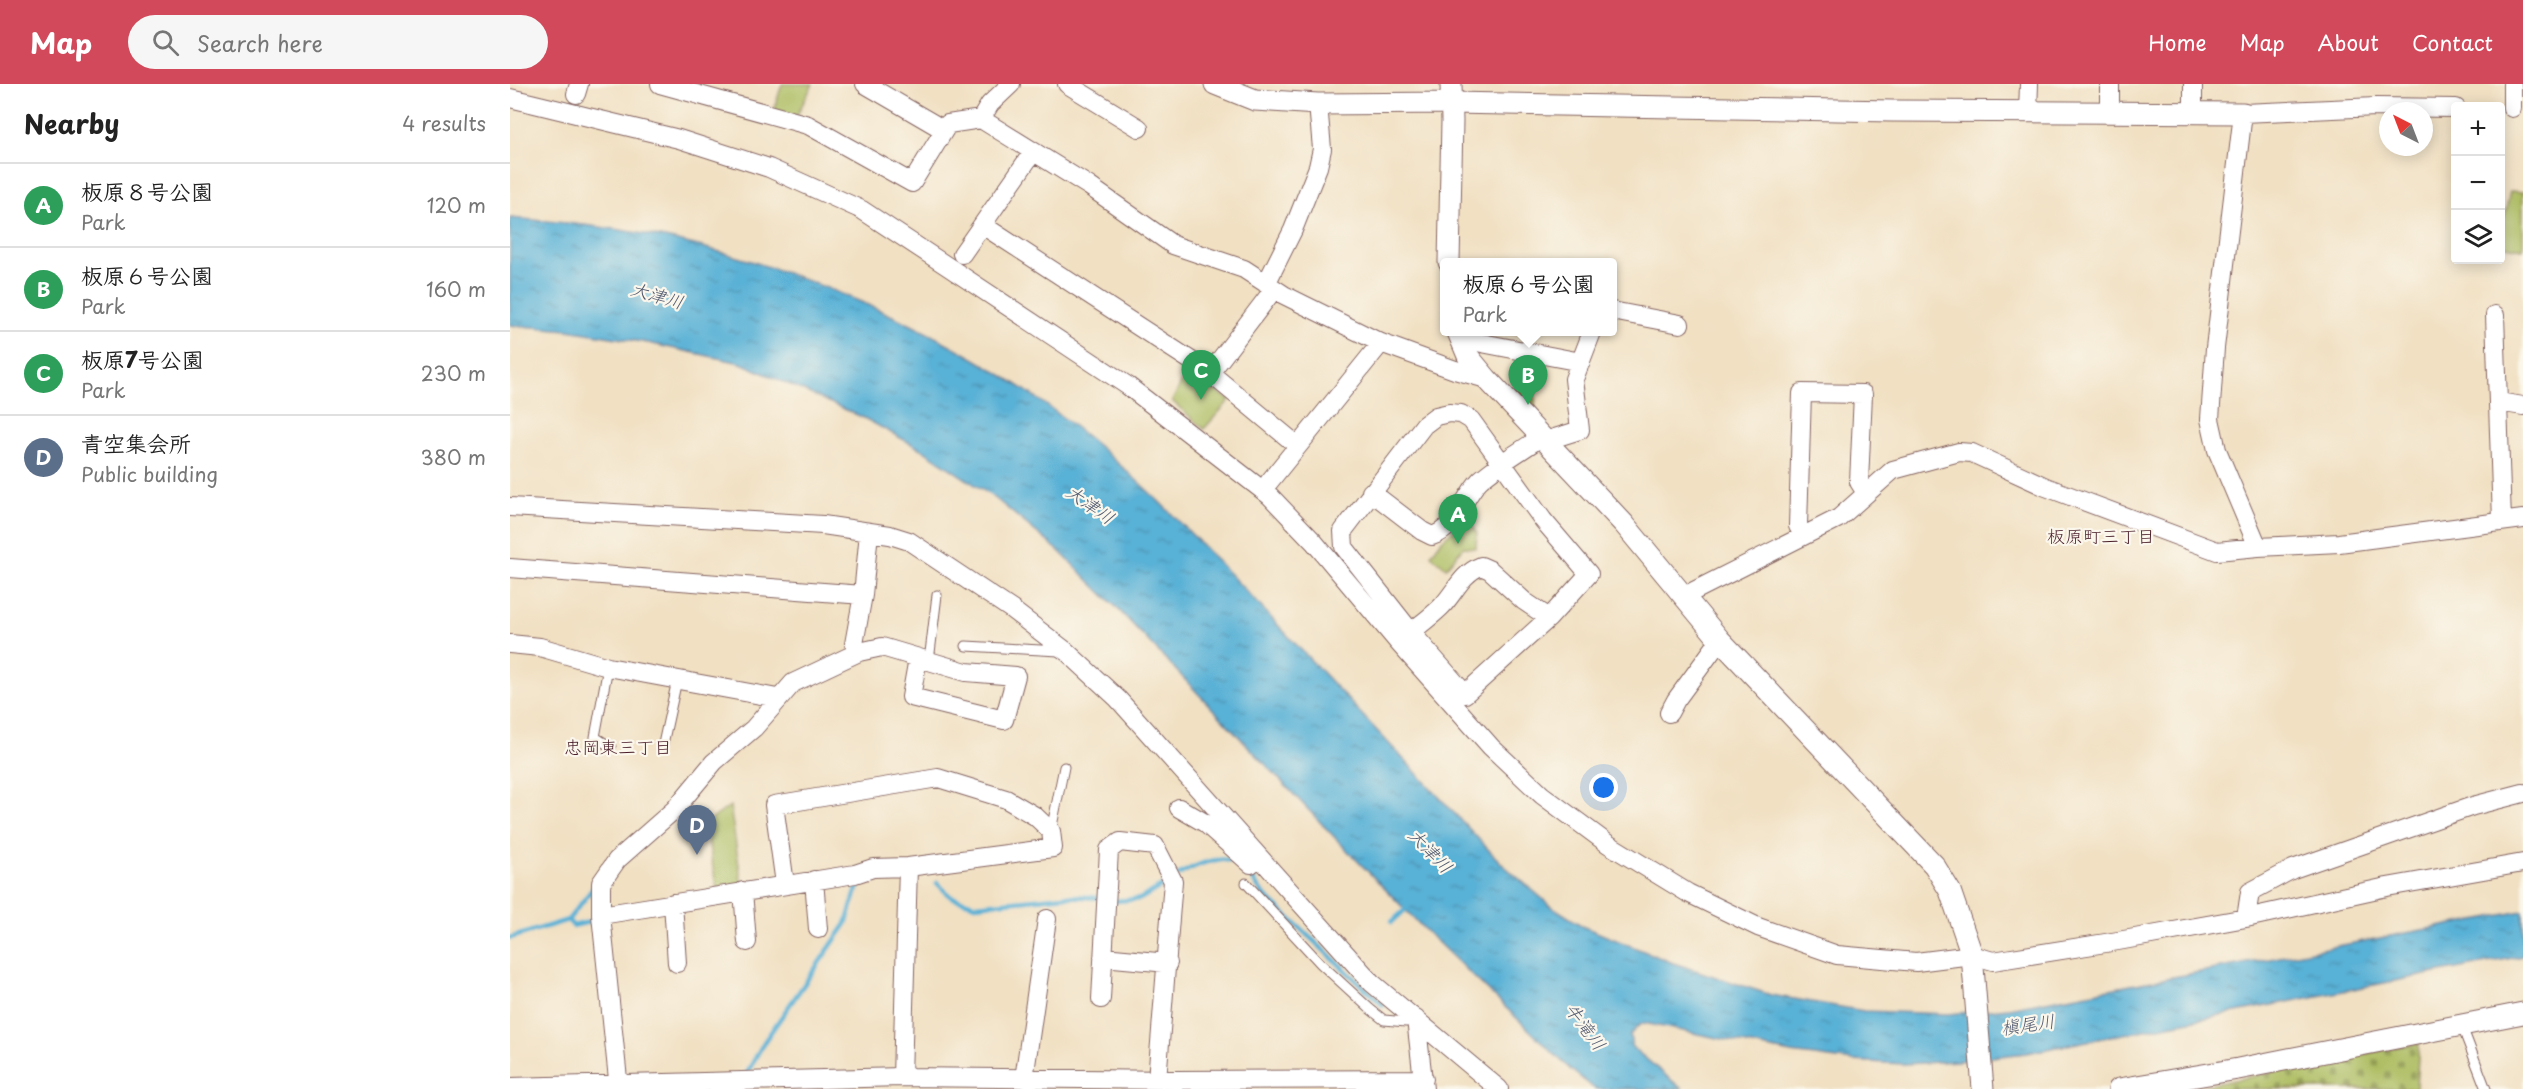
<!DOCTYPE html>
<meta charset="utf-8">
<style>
body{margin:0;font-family:"Playpen Sans","Klee One",sans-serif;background:#f6f6f6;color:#222}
.controls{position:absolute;right:18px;top:18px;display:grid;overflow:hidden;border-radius:6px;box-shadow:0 3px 15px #0003}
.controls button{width:54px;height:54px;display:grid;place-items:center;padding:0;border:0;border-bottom:2px solid #e0e0e0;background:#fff;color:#222;font:30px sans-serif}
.compass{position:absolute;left:1869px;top:18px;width:54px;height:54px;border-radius:50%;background:#fff;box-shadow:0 3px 15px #0003;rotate:318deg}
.you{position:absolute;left:1094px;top:704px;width:21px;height:21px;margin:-15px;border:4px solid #fff;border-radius:50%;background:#1a73e8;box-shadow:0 0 0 9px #1a73e833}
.badge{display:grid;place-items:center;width:39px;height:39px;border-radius:50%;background:#d1495b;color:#fff;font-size:20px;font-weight:700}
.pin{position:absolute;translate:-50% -50px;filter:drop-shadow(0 2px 3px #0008)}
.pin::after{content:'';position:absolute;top:32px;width:21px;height:18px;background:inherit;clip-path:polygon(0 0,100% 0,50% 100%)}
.popup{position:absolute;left:930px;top:174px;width:177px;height:78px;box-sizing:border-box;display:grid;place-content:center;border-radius:6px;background:#fff;filter:drop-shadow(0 2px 4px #0005);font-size:20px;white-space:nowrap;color:#767676}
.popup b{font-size:22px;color:#222}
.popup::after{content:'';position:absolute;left:50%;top:100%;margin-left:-12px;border:12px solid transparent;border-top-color:#fff}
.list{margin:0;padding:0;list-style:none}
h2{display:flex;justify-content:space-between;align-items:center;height:78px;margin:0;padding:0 24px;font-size:26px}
h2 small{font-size:20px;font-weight:400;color:#767676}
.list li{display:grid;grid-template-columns:39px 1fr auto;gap:18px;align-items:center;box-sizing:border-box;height:84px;padding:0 24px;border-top:2px solid #e0e0e0}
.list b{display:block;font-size:22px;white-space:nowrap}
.list p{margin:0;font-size:20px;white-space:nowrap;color:#767676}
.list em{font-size:20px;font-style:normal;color:#767676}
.icon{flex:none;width:33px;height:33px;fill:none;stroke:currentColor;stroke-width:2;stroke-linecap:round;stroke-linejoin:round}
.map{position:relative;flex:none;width:2013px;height:1005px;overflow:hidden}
header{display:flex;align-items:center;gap:36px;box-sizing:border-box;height:84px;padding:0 30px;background:#d1495b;color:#fff}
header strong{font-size:28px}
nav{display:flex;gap:33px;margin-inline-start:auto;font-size:21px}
.search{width:420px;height:54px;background:#f6f6f6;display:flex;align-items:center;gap:15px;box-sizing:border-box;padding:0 21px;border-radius:33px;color:#767676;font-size:22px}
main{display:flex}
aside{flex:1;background:#fff}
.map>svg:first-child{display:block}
</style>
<header>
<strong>Map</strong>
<div class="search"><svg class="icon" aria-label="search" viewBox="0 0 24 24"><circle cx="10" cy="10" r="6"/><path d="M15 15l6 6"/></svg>Search here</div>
<nav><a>Home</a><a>Map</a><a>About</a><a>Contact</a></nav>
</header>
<main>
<aside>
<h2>Nearby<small>4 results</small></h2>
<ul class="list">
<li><span class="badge" style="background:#2e9e5b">A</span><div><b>板原８号公園</b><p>Park</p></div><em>120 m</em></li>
<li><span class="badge" style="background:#2e9e5b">B</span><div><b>板原６号公園</b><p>Park</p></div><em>160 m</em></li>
<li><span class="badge" style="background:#2e9e5b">C</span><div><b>板原7号公園</b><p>Park</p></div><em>230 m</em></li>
<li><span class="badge" style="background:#5c6f8a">D</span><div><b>青空集会所</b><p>Public building</p></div><em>380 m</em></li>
</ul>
</aside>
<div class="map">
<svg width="2013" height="1005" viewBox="0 0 2013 1005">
<defs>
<pattern id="cemetery-stones" width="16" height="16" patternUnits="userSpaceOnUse" patternTransform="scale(1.5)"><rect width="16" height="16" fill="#acbc5e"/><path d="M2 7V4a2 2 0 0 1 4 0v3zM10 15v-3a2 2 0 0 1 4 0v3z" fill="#8e984e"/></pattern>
<pattern id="water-ripples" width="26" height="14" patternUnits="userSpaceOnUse" patternTransform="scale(1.5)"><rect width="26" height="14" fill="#58b1d6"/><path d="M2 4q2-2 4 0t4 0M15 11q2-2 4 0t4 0" fill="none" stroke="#4b8fae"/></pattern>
</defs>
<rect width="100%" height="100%" fill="#fbf7ec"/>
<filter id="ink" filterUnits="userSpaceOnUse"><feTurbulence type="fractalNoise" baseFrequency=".0167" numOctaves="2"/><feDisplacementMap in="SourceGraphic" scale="12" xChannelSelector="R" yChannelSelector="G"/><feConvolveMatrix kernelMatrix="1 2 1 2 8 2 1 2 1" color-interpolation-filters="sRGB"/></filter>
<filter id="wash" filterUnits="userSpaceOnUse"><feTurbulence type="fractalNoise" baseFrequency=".008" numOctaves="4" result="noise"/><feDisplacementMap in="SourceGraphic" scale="24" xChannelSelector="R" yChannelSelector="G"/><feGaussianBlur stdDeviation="1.35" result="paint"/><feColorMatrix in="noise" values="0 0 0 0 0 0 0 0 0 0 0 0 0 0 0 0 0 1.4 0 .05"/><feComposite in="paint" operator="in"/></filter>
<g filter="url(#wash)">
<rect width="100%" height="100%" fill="#f1e0c2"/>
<path fill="url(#cemetery-stones)" stroke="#7b6e44" stroke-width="1.5" d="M1909,959L1906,1005H1679Z"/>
<path fill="#acbc5e" stroke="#7b6e44" stroke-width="1.5" d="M272,0H303L286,33L264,25Z
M2000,107L2013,108V165L1991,161V150Z
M677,288L720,316L694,345L662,317Z
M995,305L1025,307V336Z
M949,441L963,442L967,449L966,464L953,463L936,484L921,471L931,457Z
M220,722L232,801L207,805L195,740Z"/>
<path fill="url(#water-ripples)" stroke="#516880" stroke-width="1.5" d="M0,134C55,138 110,144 164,156C288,185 424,242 528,315C617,378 691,459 765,538C841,618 916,699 992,780L1041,822L1074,843L1163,879L1261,911L1354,927L1439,930L1499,924L2013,827V872L1516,969L1447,977L1394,980L1343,977L1281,969L1134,939L1128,942L1120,951L1122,963L1172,1005H1085L1060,985L919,850L831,760L606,523L549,467L486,415L411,365L354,334L231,279L138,259L58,246L0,241Z"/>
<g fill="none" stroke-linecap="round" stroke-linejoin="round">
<path stroke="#58b1d6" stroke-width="4.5" d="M735,784L752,809L873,921
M668,791C686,781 708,770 729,779
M427,799L441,813L466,821L555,812L592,814
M605,817L630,815L652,802
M58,836L63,842L83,837
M882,838L899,822
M0,854L58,836L84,803
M236,991L254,958L336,840L349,799"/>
</g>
</g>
<g filter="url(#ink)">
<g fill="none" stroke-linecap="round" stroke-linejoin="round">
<defs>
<path id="service" d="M456,562L549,567
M419,577L427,511
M98,583L85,653L101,663
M153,660L167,596
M541,747L554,683
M736,799L811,880L860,925L874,936L896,938L904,935
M1951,940L1976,1005"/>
<path id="minor" d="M150,0L298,41L402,99L438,40L471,35L579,102L663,161L734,185L774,211L871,259L945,286L977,295
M355,0L434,46
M557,0L629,44
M1683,0V29
M66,10L69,0
M0,14L169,55L259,84L352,126L437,182L618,302L760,412L804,458L887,557L981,663L1032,711L1098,760L1178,809L1248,843L1327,871L1406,878L1462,871L1483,877L1608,857L1736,834L1877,803L2013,779
M1946,24L1866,23L1733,29L1705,264L1700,335L1707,366L1748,463L1829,459L2013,435
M2002,24V0
M1518,28L1519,0
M1600,28V0
M471,35L480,20L501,0
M474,142L700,289L788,362
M452,170L523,68
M756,200L783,146L808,83L812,65L808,20
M1102,227L1170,240
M1985,231L1992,437
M951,255L1071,278
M700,289L764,205
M1988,318L2013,322
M939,329L951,330L961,336L1033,436L1079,490L1039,534L955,610L901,548L834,463L833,447L914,341L926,332Z
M1035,357L1070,346L1064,295L1082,248
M759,398L871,259
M861,408L912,447L922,452C947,444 953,413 970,396C988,380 1011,367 1031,353
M0,423L313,441L380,451L399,457L501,525L557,568L608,615L862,899L989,1005
M1293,451L1288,442L1292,309L1353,310L1349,398L1356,409
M0,484L353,511
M1174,514L1184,507L1329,434L1383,386L1449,368L1462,369L1536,403L1707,467L1748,463
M901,548C911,540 922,532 931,523C945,509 951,490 971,482L980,486L1014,517L1039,534
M0,560L30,563L98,583L267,614
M349,568L344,560L353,511L359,448
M1159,629L1166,616L1210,556
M669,724L695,739L741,780
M304,796L308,845
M233,807L237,858
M163,819L167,879
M91,831L345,790L363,784L398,783L543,764L541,747L525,732L496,715L428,694L264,721L275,800
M1736,834L1740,808L1783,785L1963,722L2013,709
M593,873L658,879
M591,915L599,766L610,758L645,762L663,797L647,996
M906,935L914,1005
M392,993L398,783
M514,995L537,835
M0,1003L392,993L666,996L914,995
M109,1005L91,831V799L107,776L165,725L204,678L244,644L283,599L349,568L372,563L456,588L506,592L494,636L401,613L408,574"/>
<path id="tertiary" d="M705,0L745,16L808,20L941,19L1382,27L1733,29
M939,178L942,37L941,0
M948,248L958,272L977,295L1114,440L1210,556L1424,781L1440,807L1462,871L1473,1005
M1609,1005L1728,985L2013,929"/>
</defs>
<use href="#service" stroke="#846360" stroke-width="11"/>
<use href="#minor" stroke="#846360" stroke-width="20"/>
<use href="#tertiary" stroke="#846360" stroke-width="23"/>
<use href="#service" stroke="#fff" stroke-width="9"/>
<use href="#minor" stroke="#fff" stroke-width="18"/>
<use href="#tertiary" stroke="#fff" stroke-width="21"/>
</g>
</g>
<g text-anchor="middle" stroke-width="4.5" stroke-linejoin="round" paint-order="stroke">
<g font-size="18" font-style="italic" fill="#50596f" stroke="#fbf7ec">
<text transform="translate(147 212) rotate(16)" y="6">大津川</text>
<text transform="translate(580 421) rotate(35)" y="6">大津川</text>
<text transform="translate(920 767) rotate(46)" y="6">大津川</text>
<text transform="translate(1518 941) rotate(-8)" y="6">槇尾川</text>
<text transform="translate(1075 943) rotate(53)" y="6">牛滝川</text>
</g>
<g font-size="18" fill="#4a1f2b" stroke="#fbf7ec">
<text x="1591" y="459">板原町三丁目</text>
<text x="108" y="670">忠岡東三丁目</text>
</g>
</g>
</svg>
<div class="controls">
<button>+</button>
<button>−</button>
<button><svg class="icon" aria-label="layers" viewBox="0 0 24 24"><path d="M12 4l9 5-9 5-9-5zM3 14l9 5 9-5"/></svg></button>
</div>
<svg class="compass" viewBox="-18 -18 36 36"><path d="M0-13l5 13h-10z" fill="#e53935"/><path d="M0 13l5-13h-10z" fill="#767676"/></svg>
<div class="you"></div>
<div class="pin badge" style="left:948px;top:460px;background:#2e9e5b">A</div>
<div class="pin badge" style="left:1018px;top:321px;background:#2e9e5b">B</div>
<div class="popup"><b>板原６号公園</b>Park</div>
<div class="pin badge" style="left:691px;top:316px;background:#2e9e5b">C</div>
<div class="pin badge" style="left:187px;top:771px;background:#5c6f8a">D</div>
</div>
</main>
